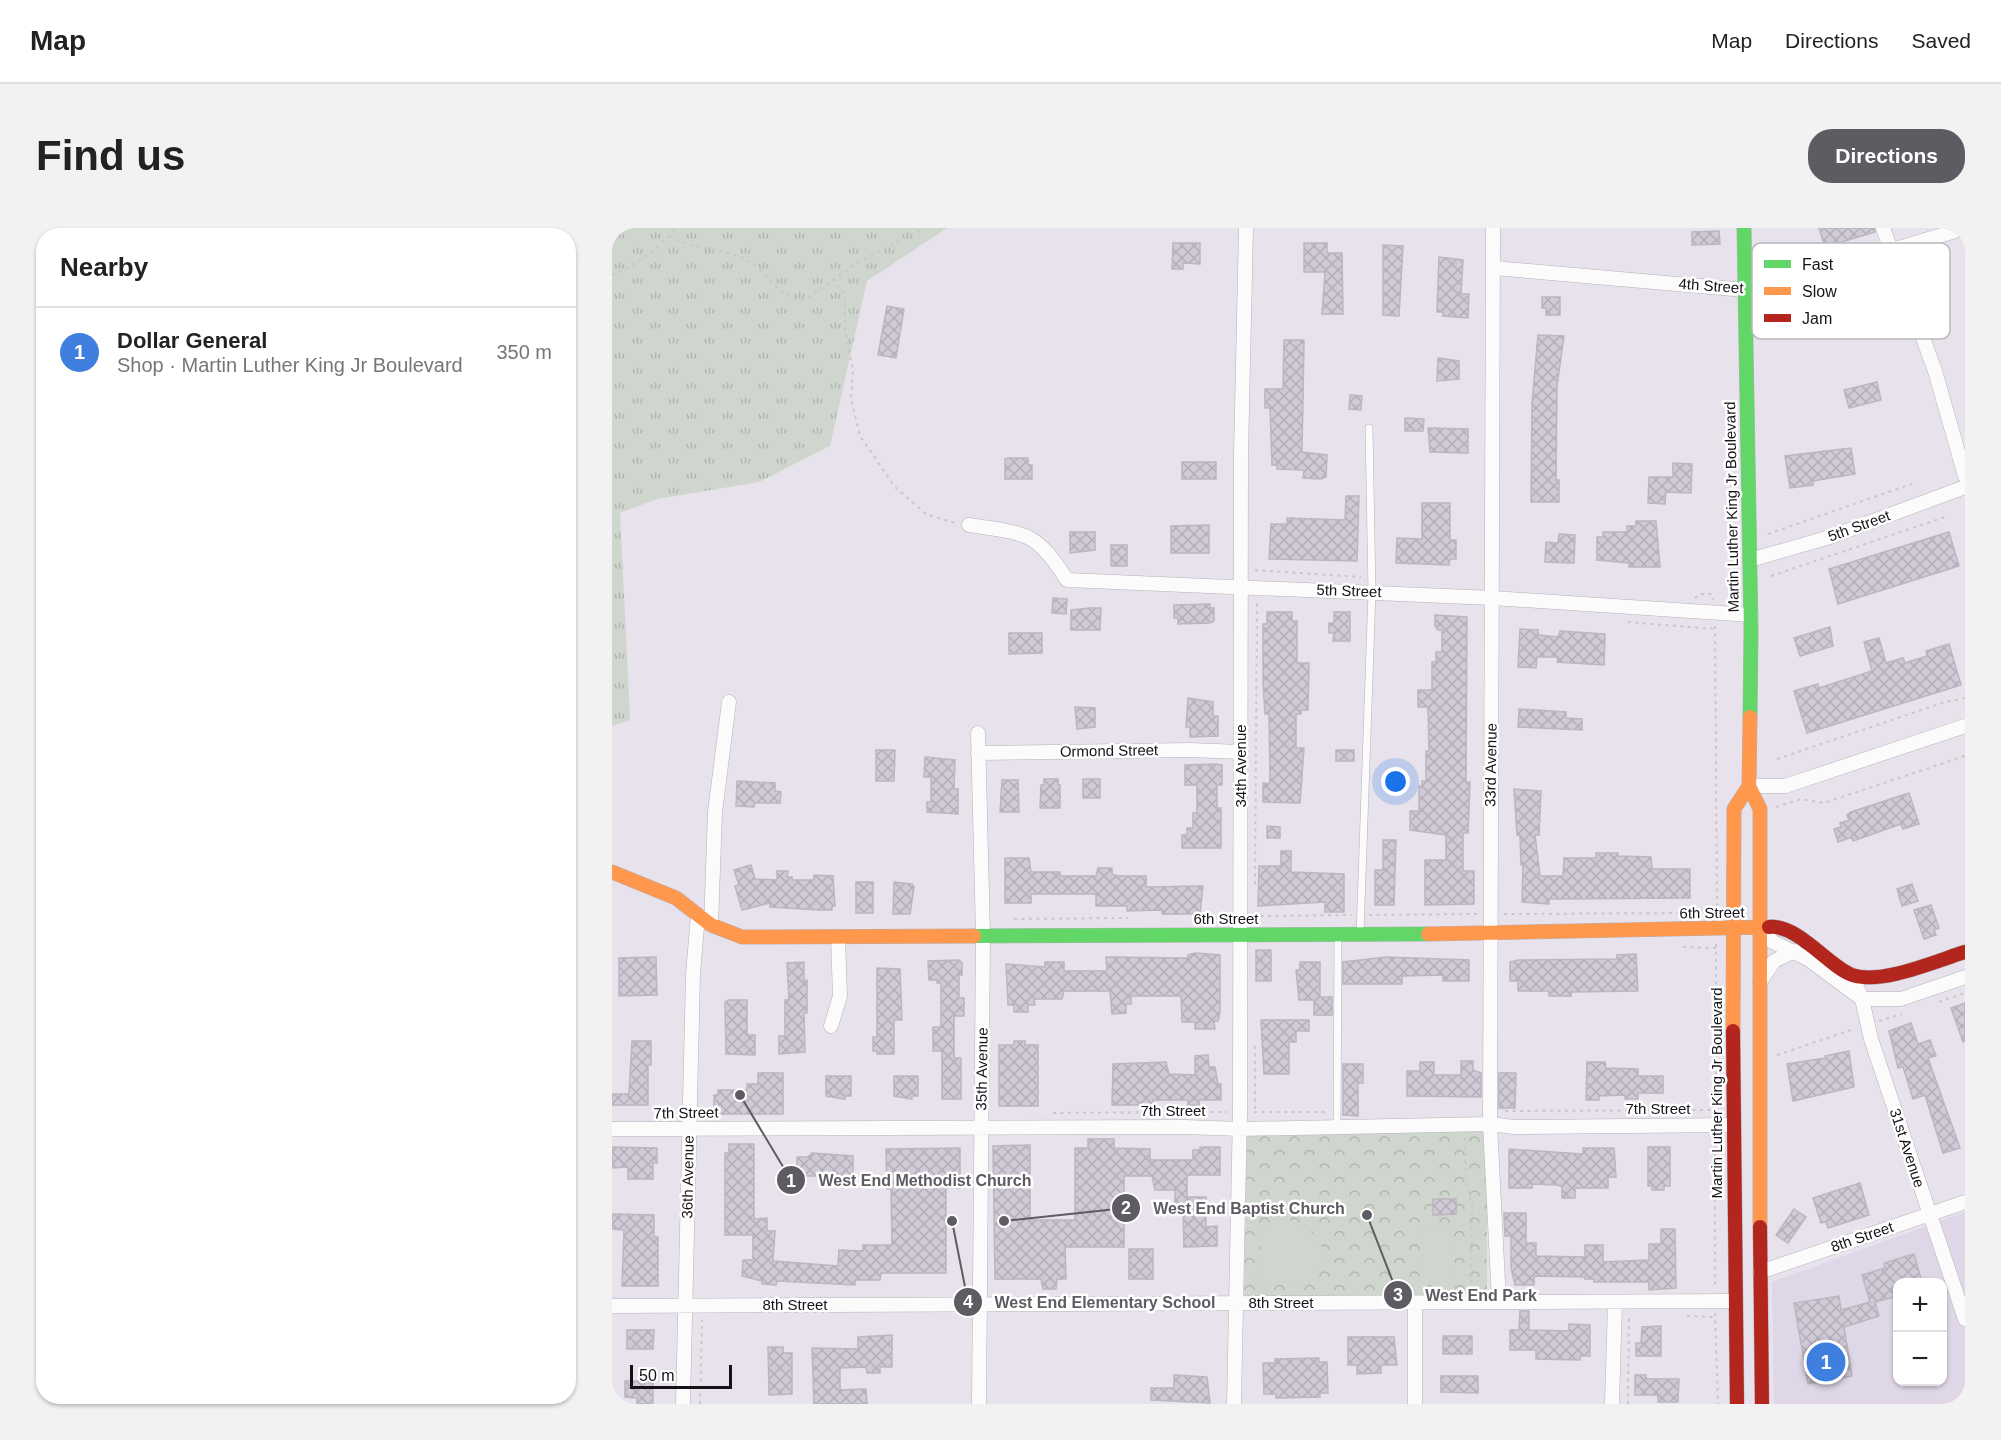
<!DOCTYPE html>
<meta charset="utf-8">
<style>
body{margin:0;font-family:Arial,sans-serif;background:#f2f2f2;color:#222}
.controls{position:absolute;right:18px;bottom:18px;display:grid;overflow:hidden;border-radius:12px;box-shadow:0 2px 4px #0004}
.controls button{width:54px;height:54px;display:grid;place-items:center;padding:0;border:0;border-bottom:2px solid #e0e0e0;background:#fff;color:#222;font:30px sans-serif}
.scale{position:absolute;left:18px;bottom:15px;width:102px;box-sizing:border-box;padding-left:6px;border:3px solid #151318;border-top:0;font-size:16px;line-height:21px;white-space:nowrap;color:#151318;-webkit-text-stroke:4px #fff;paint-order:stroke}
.you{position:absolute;left:784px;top:554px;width:21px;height:21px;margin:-15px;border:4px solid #fff;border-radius:50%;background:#1a73e8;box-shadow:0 0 0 9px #1a73e833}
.badge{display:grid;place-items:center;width:39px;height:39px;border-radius:50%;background:#5e5b62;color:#fff;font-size:20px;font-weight:700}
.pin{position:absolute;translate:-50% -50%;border:3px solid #fff;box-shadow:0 2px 6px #0006}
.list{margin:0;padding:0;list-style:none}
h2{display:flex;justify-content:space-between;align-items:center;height:78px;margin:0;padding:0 24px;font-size:26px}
h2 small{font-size:20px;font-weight:400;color:#767676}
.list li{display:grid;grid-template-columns:39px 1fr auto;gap:18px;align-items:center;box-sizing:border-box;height:90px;padding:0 24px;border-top:2px solid #e0e0e0}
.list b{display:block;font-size:22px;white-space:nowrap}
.list p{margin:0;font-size:20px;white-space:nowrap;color:#767676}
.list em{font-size:20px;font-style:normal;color:#767676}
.map{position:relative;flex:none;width:1353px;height:1176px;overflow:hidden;border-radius:24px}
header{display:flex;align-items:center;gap:36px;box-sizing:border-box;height:84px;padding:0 30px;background:#fff;border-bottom:2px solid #e0e0e0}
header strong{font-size:28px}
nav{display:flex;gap:33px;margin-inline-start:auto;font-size:21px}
.intro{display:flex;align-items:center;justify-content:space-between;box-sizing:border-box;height:144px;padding:0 36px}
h1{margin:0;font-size:42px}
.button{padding:15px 27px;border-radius:24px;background:#5e5b62;color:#fff;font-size:21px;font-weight:700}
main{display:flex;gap:36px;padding:0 36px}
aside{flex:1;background:#fff;border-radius:24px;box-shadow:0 2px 4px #0004}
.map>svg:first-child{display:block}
</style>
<header>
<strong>Map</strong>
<nav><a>Map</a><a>Directions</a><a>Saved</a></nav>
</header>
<div class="intro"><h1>Find us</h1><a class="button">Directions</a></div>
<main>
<aside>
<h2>Nearby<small></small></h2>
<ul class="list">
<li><span class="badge" style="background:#3f7fe0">1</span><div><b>Dollar General</b><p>Shop · Martin Luther King Jr Boulevard</p></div><em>350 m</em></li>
</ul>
</aside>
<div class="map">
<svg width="1353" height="1176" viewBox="0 0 1353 1176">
<defs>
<pattern id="grass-tufts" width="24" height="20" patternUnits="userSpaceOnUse" patternTransform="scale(1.5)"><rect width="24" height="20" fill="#ced6cd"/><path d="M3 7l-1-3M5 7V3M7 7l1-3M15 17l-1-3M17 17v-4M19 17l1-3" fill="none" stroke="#b0b7af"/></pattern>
<pattern id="park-crowns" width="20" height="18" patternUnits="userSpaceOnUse" patternTransform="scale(1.5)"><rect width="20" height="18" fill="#ced6cd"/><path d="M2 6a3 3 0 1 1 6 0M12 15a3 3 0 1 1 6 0" fill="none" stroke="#b0b7af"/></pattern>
<pattern id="building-cross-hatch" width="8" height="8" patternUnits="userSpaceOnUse" patternTransform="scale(1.5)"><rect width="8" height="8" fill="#d0cad7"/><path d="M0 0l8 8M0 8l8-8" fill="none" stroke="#b2adb8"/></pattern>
</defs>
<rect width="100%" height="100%" fill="#e7e2ec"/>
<path fill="#dfd7e8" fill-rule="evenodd" d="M1353,984V1176H1162L1160,1054ZM1286,1054H1330V1154H1286Z"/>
<path fill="url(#grass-tufts)" d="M0,0H335L255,53L218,218L147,254L45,271L8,285L18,492L0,498Z"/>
<path fill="url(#park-crowns)" d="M875,903V1066L632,1069L635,908Z"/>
<path fill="#ced6cd" d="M675,991C708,1003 718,1018 705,1052L663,1054L654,1060L642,1049L648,1040L650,1002L661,993Z
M841,997L844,1052H812L810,998Z"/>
<path fill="url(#building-cross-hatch)" stroke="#bab7be" stroke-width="1.5" d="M1207,0H1262L1263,4L1213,19Z
M1107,3L1108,16L1080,17V4Z
M561,15H588V36L571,35V41H560Z
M692,15H715V25H730L731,86H710L713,44H692Z
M771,17L791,18L787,88L771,87Z
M827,29L851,32L849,66H857L856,90L831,88V84H825Z
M930,69H948V87H934V80H930Z
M275,78L292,81L284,130L266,127Z
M926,107L952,108L945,158L944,252H947V274H919L920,175Z
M672,112H692L690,224L715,227L714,249L709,251L691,250L692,242L665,241V237H660L658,180H653V161H671Z
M826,130L847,133V151L825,153Z
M1265,154L1269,172L1237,180L1232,162Z
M738,167L750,168L749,182L737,181Z
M793,190L812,191L811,203H793Z
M816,200L856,201V225L818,224Z
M1239,220L1243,246L1201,253V257L1178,260L1173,228Z
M396,230H416V237H420V251H393V231Z
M570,234H604V251H570Z
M1061,235L1080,236L1079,265L1054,264L1053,276L1036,275L1037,249H1061Z
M734,268H747L745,333L657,331L659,296H675V290L733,292Z
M810,275H838V312H844V331H838L837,337L784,335L785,310L810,311Z
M1024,293H1044L1048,339H1017V335L985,332V309H991V304H1015V298H1024Z
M597,297V325H559V298Z
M458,304H483V322L458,325Z
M1337,304L1347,338L1226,376L1217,341Z
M947,306L963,307L962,335L933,334L934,314L946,315Z
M499,317H515V338H499Z
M441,370L455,371L454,386L440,385Z
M598,376V380H602V393L598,395L566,396V390H562V377Z
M478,380H489L488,402H459V382Z
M655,384H680V393H685V435H697L696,482H689V486H684V520H692L688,575L651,574V555L657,556L658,551L657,486H653L651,455V396H655Z
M722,384H738V413H721L722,405H717V395H722Z
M823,387L855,389L854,554H858L856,605H851V643H862V676L813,677V632H834V607L798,602V583H807V558H810V553H814V523H817L816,479H806V462H820V434H824V424H830V402H826L823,398Z
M1218,399L1221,418L1188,428L1182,410Z
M908,401L926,402V407L946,409L948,403L993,406L992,437L945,434L946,429H925L924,440L906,439Z
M397,405H430V425L397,426Z
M1267,410L1274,435L1291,430L1293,435L1315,428L1314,423L1337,416L1349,457L1195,505L1182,463L1206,456L1207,460L1260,443L1252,414Z
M576,470L601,474V488H606V508L578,509V499H574Z
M463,479L483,480V499L465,501Z
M907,481L954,484V490L970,491V502L906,499Z
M264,522H283L282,553H264Z
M724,522H742V533H724Z
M313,529L343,532L342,561H346V586L315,584V574H319V549H312Z
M604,536L610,537V557H605V580H609V620H570V607H575V600H581V585H585V557H573V537Z
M432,551H446V557H448V580H428L429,557H432Z
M471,551H488V570H471Z
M390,552H406L407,584H388Z
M125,553L163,555V563L169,564L168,575H143L142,579L124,578Z
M902,561L929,563L927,607H923L928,648H951L952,630H984V625H1006V628L1039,629L1040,641H1078V670L937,671V676L910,674L911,637H909L908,607H905Z
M1297,565L1307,596L1291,601L1289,596L1241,613L1240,609L1226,614L1222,601L1229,599L1228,595L1237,592L1235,587L1239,584Z
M655,598L668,599V610H655Z
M771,612H784L782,677H763V642H771Z
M669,623H679V644L732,646V684H713V674L646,678L647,638H669Z
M393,630H417L419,644H448V648H484L486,640H500V646L506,648H534V659L591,658L588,686H550V682L515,683V678H484V666H419V675H393Z
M139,637L143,651L165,652V643H176L175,649H180V652H202V647L221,648L223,678H220V682H207L158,679V675L130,682L123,658L127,657L122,642Z
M244,654H261V685H244Z
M282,654L300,656L302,659L298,686H281Z
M1300,656L1306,673L1290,678L1285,661Z
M1319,677L1327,700L1322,702L1324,707L1312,711L1302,682Z
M644,722H659V753H644Z
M583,725L608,727V784L606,793H602L603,801H583V794H570L569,768H519V776H514V785L500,786L498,763H452L450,771H422L423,777H416V784H402V777H396L394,736L433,739V734H452V743H495L494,729L576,730V727Z
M1024,726L1026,763L959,764V768H937V763H906V753H898V734L906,732L1005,731V727Z
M44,729L45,767L7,768V730Z
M774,729L857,732V753H831V747L790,748V756H731V734Z
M347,732L350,735V747H347V770H352V788H342V830H349V871H330V823H321V799H329V755H325V752H317L316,733Z
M192,734V753L195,752V785H192L193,824L167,826V808H173V772H177L175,735Z
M688,734H708V769H720V787H702V772H687L684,742H688Z
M265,740L288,741L290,792H282V826H265V823H261V809H265Z
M117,772H135V807H143V827L114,826L113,774Z
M1353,775V813L1351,814L1339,780Z
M649,792H697V803H684V814H677V846H652Z
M1299,795L1306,816L1318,812L1324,828L1316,830L1348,920L1331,925L1313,867L1301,871L1291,839L1286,840L1277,803Z
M20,813H39V837H36V877H0V866H17Z
M402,813H413V817H426V878H387V817H402Z
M1237,823L1242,859L1181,873L1175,836L1214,830L1213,828Z
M596,827L597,839H603L606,856H609V872H587V877H576V872H541V877H500L501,836L554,834L557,846L583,847V828Z
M849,833H861V842L869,845V869L795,868V843H808V834H822V847H849Z
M975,834H993L994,840L1026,841V848H1051V865H1026V871H1013V867L987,868V872H974Z
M731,836H751V855H746V888L731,887Z
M146,845H171V886H106V880H102V867H106V862H135V856H146Z
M887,845H904L903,880H887Z
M214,848H239V868H233V871L214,868Z
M282,848H306V868H300V871L282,868Z
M476,911H502V920L538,921V932H581V922H588V919H608V947H575V969H594V999L605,998V1018L572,1019L571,980H563V962H543L540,948H512V1019H453L454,1051H445L444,1061H431L429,1051H383L381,918L418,917V992H463V920H476Z
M117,916H142V991L155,990V1003H163L161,1033L226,1038L227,1022L251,1023V1017H280L279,961H275L274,921L348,920V960H334V1045H269L268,1052H243V1057L165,1053L164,1057L150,1056V1053L130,1048L131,1032H141V1007H113V925H117Z
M0,919L45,920V935H41V951H16V939L0,940Z
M1036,919H1058V958H1052V962H1040V958H1036Z
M971,920H1002L1004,949H996V960H963V970H950V959L946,957L920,956V960H897V921L971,926Z
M200,925L241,928V948H185V929H196Z
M1248,955L1257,987L1216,1000L1214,994L1209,995L1201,970Z
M821,971H844V986L821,987Z
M1182,981L1194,989L1176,1015L1164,1007Z
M892,985H914V1015H924V1028L973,1029V1017H991V1034L1037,1032V1016H1049V1001H1063L1064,1060L1037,1062V1054H982V1051H973V1049L924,1048L922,1049V1057H903L899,1040V1008H893Z
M0,986L42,987V1009H46V1058H10L12,1002L0,1001Z
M517,1021H541V1051H517Z
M1302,1026L1310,1054H1286V1068L1263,1074L1267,1088L1232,1099L1240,1148L1196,1156L1182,1075L1227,1068L1229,1082L1258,1074L1250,1047L1273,1040L1272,1035Z
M908,1083H917V1102L957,1103V1096L978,1097V1128H968V1132L924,1131V1122H898V1102H907Z
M1049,1098V1128H1024V1115H1029L1030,1099Z
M15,1102H42L41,1121H15Z
M280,1107V1139H268V1145H255L254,1139L228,1140V1162L254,1161L255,1176H202L200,1120L246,1121V1109Z
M831,1108H860V1126H831Z
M736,1109H782L785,1137H769V1145L745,1146V1137H736Z
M156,1119H171V1125H180V1166L157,1167Z
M707,1130V1134H715L716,1165H708V1169L664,1170V1166H652L651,1135H663V1131Z
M562,1147L595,1149L598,1175L539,1172V1160H562Z
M1023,1147H1034V1151H1067L1066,1174H1046V1167H1023Z
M829,1148H866V1165L829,1164Z
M13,1153H41V1176H25V1170L13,1169Z"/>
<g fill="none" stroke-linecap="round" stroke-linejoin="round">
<defs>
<path id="lane" d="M748,706L760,364L757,200
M725,899L726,709"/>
<path id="street" d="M881,0L878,896L887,1074
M1271,0L1323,143L1353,248
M882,40L1133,62L1171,56L1199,41L1280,22L1343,3
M357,297C414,306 423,302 455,352L881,370L1139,387
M1138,332L1218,309L1353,259
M366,505L371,708L367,1176
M366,525L578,522L629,524
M1137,558H1173L1353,498
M99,697L103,584L117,474
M1148,701L1161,714L1196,731L1250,771H1289L1353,749
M1240,747L1250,771L1259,811L1353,1091
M1148,754L1162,733L1183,723
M219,798L228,768L226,710
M0,901L573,899L628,901L878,896L902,899L1121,897
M1148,1044L1353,974
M803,1075V1176
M0,1078L1122,1073
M71,1176L81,746L86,687
M622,1176L628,884L629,226L634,0
M1000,1176L1003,1074"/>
<path id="fast" d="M1132,0L1139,403L1138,489
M362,708L816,706"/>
<path id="slow" d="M1138,489L1137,558L1148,581V999
M0,644L64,670L99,697L130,709L362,708
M816,706L1157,699
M1121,803L1122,581L1137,558"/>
<path id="jam" d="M1157,699C1186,696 1217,739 1240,747C1269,757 1324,733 1353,724
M1121,803L1125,1176
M1148,999L1150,1176"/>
</defs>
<use href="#lane" stroke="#b5b2b9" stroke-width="8"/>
<use href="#street" stroke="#b5b2b9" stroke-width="15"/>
<use href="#fast" stroke="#b5b2b9" stroke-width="15"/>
<use href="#slow" stroke="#b5b2b9" stroke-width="15"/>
<use href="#jam" stroke="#b5b2b9" stroke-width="15"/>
<path stroke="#c8c7c9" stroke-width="2" stroke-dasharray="3 4.5" stroke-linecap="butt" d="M57,8C82,23 112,19 138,34C157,45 170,75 194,71L245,35L312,0
M0,47C26,36 46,21 64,0
M221,51L233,67V101L241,143L239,171L248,208L283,259L314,286L343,295
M1156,306L1305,254
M643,342L749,349
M1159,348L1333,289
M1083,370L1088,366H1100L1101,372
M1016,394L1103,401
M1103,398L1105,680
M1165,531L1333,474L1353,470
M1164,579L1189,571L1212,575L1353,528
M643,656L645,374
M892,686L1076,685L1105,680
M757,687L866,686
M641,688L740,687
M402,691L516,690
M1071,719L1104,720
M1327,774L1353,765
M1267,793L1290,786
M643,818V884
M1165,827L1242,801
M893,883L1104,882
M576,884H615
M642,884H714
M1104,884V716
M441,885L567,884
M853,910L854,952L860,978L859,1060
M1103,911V1058
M1103,1085L1106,1176
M1075,1088L1103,1089
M88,1176L90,1092
M1016,1176L1017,1089"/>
<use href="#lane" stroke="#fbfbfc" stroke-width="7"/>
<use href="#street" stroke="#fbfbfc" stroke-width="14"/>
<use href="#fast" stroke="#63d668" stroke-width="14"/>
<use href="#slow" stroke="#ff974d" stroke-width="14"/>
<use href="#jam" stroke="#b3261e" stroke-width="14"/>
</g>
<g text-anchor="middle" stroke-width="5" stroke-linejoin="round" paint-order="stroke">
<g font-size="15" fill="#151318" stroke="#fff">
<text transform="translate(1099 58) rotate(4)" y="5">4th Street</text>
<text transform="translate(1120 279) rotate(-91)" y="5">Martin Luther King Jr Boulevard</text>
<text transform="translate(1247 298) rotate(-20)" y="5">5th Street</text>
<text transform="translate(737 363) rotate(2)" y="5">5th Street</text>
<text transform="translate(497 523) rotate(-1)" y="5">Ormond Street</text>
<text transform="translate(879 537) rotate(-89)" y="5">33rd Avenue</text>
<text transform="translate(629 538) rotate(-90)" y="5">34th Avenue</text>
<text transform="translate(1100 685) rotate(-1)" y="5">6th Street</text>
<text x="614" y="696">6th Street</text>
<text transform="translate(370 841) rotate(-89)" y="5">35th Avenue</text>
<text transform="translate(1105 865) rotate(-90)" y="5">Martin Luther King Jr Boulevard</text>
<text x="1046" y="886">7th Street</text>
<text x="561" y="888">7th Street</text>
<text transform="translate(74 885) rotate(-1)" y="5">7th Street</text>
<text transform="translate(1295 920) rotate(72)" y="5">31st Avenue</text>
<text transform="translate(76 949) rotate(-89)" y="5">36th Avenue</text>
<text transform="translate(1250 1009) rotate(-19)" y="5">8th Street</text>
<text x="669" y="1080">8th Street</text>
<text x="183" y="1082">8th Street</text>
</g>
</g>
<rect x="1140" y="15" width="198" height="96" rx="9" fill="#fff" stroke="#b9b8ba" stroke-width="1.5"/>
<rect x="1152" y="32" width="27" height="8" fill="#63d668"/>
<rect x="1152" y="59" width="27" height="8" fill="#ff974d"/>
<rect x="1152" y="86" width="27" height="8" fill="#b3261e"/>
<g font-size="16" fill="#151318">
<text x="1190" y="42">Fast</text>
<text x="1190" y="69">Slow</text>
<text x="1190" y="96">Jam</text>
</g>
<path fill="none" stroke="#5e5b62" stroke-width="2" d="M128 867L179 952M392 993L514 980M755 987L786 1067M340 993L356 1074"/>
<g fill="#5e5b62" stroke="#fff" stroke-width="2">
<circle cx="128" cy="867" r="6"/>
<circle cx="392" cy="993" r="6"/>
<circle cx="755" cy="987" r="6"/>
<circle cx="340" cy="993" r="6"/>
<circle cx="179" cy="952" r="15"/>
<circle cx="514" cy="980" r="15"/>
<circle cx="786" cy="1067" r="15"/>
<circle cx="356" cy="1074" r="15"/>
</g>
<g font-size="18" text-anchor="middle" font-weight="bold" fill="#fff">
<text x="179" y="959">1</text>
<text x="514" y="986">2</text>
<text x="786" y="1073">3</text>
<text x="356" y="1080">4</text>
</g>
<g font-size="16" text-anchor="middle" font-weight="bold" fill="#5e5b62" stroke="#fff" stroke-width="5" stroke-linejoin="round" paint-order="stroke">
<text x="313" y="958">West End Methodist Church</text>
<text x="637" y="986">West End Baptist Church</text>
<text x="869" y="1073">West End Park</text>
<text x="493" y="1080">West End Elementary School</text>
</g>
</svg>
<div class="controls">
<button>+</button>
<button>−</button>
</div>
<div class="scale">50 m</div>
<div class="you"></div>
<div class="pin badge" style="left:1214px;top:1134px;background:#3f7fe0">1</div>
</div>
</main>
